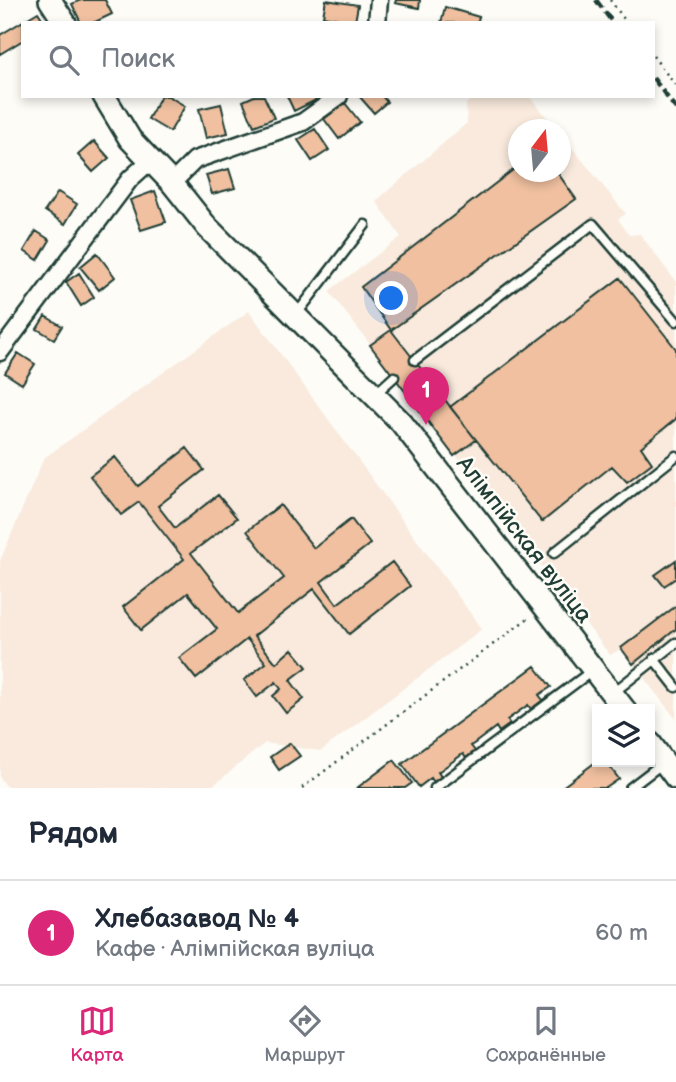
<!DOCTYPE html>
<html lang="ru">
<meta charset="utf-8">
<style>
body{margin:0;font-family:"Balsamiq Sans",sans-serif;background:#f6f6f7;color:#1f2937}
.controls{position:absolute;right:21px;bottom:21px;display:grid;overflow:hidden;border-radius:0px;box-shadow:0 4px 10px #0003}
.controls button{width:63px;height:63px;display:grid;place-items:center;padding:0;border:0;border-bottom:2px solid #e0e1e3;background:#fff;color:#1f2937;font:35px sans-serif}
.compass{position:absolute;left:508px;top:119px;width:63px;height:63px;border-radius:50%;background:#fff;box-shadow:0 4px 10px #0003;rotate:16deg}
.you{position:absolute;left:392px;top:299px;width:24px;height:24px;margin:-18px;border:5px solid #fff;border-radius:50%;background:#1a73e8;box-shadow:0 0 0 10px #1a73e833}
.badge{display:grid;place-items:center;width:46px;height:46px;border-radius:50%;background:#db2777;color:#fff;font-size:23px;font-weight:700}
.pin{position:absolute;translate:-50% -58px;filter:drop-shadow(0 2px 4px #0008)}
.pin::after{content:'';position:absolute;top:37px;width:24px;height:21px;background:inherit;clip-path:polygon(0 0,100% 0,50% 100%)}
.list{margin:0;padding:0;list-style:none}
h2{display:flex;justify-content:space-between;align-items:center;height:91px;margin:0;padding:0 28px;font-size:30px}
h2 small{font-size:23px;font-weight:400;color:#747a83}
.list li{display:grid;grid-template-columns:46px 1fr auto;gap:21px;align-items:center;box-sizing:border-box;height:105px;padding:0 28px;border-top:2px solid #e0e1e3}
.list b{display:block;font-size:26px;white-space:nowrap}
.list p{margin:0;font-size:23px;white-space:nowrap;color:#747a83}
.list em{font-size:23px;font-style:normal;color:#747a83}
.icon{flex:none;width:38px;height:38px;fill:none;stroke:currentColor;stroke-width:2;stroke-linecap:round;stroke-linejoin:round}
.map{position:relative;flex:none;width:676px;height:788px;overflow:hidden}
.search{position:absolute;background:#fff;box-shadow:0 4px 10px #0003;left:21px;right:21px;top:21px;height:77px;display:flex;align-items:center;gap:18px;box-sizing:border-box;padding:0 24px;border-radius:0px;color:#747a83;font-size:26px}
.sheet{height:196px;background:#fff}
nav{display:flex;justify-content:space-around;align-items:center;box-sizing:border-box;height:98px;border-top:2px solid #e0e1e3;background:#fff;font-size:19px;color:#747a83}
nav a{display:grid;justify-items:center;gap:4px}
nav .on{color:#db2777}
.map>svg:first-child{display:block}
</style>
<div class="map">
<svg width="676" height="788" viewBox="0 0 676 788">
<rect width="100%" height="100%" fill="#fdfcf7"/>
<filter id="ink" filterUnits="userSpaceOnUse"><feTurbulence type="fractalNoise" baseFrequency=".0143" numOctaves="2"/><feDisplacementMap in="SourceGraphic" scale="14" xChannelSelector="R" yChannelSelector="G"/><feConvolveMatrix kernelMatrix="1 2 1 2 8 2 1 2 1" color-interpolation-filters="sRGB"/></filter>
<g filter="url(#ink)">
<path fill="#f9eadd" d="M475,96H529L557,129L518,130V172H560L561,134L626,214L618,219L629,235L640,234L676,282V719L621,649L610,655L329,291L401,237L376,201L467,123L466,104Z
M249,311L482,629L321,751L265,743L210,788H8L0,778V561L44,458Z"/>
<path fill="#f0c0a0" stroke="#1f3d34" stroke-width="2" d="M81,0H105L112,14L93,23H81L72,4Z
M326,0L358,5L355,22L323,16Z
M396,0H420L419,8L395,3Z
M445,7L479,17L477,23H441Z
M38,12L45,23H23V40L0,54V35Z
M161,96H168L185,106L170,132L148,119Z
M254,96H264L274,118L254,126L243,101Z
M287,96H314L316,100L294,111Z
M359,96H382L387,102L374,113Z
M345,103L360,122L339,139L324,119Z
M221,104L228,133L206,138L199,109Z
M315,129L329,150L312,161L298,140Z
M94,141L109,158L93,172L78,155Z
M518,166V172H557L576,199L391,330L361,287Z
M229,169L235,188L212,194L206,175Z
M155,191L166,222L141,230L130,200Z
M58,192L77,204L65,224L45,211Z
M36,231L50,240L38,260L24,251Z
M97,253L115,277L99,290L80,267Z
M79,273L94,297L81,306L66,282Z
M620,278L676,349V419L641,447L652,463L627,482L612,466L542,522L450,407Z
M45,316L62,326L54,339L37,329Z
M391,330L476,440L454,456L370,345Z
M18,353L35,364L22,384L5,373Z
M187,448L204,470L158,506L175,528L218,495L237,518L191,553L238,613L284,578L247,531L280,505L314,548L351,519L370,544L321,582L337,604L392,562L410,586L349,634L314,589L254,636L276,663L292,649L307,667L290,680L304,699L286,713L273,696L281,689L276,682L257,697L244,680L266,663L247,639L196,679L179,658L217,629L188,593L141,630L123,607L184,559L139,502L121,515L90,476L115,457L138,486Z
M676,560V578L664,586L655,575Z
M676,606V629L633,664L621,648Z
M535,666L551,687L539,695L543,700L531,709L528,705L507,720L510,724L499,732L496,727L471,746L475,751L466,758L463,754L438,772L441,777L434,782L431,778L419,787L402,764Z
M290,743L300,756L279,770L270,757Z
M394,760L412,783L405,788H357Z
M597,761L606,762L619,779L606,788H561Z"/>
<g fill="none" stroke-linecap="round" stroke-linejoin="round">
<defs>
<path id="lane" d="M296,315L365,225
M415,360L593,224L676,321
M374,395L394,377
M554,553L676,456
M654,659L676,687
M614,692L676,643
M435,788L593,670
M630,788L664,762"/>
<path id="street" d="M377,23L379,0
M172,183L195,160L303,122L339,96
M0,352L130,179L151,160"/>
<path id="secondary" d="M50,0L65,23
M104,96L130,139L172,183L207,227L401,422L624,709
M650,743L676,778"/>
</defs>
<use href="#lane" stroke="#1f3d34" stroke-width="13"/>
<use href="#street" stroke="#1f3d34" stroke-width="21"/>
<use href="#secondary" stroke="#1f3d34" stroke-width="26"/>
<path stroke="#1f3d34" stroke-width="2.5" stroke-dasharray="2 5" stroke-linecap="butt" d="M610,0L627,23
M653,56L676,86
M302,788L531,616"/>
<use href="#lane" stroke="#fdfcf7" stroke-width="8"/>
<use href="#street" stroke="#fdfcf7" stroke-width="16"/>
<use href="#secondary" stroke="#fdfcf7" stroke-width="21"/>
<path stroke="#1f3d34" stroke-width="4.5" stroke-dasharray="10 5" stroke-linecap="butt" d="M596,0L613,23
M653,78L676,109"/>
</g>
</g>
<g text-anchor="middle" stroke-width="5" stroke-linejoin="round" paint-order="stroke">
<g font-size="23" fill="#1f3d34" stroke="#fdfcf7">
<text transform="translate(525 539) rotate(52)" y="8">Алімпійская вуліца</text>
</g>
</g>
</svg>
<div class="controls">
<button><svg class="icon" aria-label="layers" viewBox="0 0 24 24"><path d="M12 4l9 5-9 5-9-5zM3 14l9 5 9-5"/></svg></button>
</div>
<svg class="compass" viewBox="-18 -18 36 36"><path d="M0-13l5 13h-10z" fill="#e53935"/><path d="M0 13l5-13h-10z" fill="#747a83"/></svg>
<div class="you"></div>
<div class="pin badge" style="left:426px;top:425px">1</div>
<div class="search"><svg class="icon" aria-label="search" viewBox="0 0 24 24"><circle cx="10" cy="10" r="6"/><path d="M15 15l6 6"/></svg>Поиск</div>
</div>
<section class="sheet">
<h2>Рядом<small></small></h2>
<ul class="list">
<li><span class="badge">1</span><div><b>Хлебазавод № 4</b><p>Кафе · Алімпійская вуліца</p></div><em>60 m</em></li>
</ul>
</section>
<nav>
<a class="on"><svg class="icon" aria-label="map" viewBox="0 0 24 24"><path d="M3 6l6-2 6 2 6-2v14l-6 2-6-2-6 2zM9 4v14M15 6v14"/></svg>Карта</a>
<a><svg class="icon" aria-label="directions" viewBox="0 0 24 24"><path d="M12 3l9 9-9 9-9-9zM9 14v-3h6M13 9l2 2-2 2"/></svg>Маршрут</a>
<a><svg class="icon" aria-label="saved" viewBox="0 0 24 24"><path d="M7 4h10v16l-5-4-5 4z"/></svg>Сохранённые</a>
</nav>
